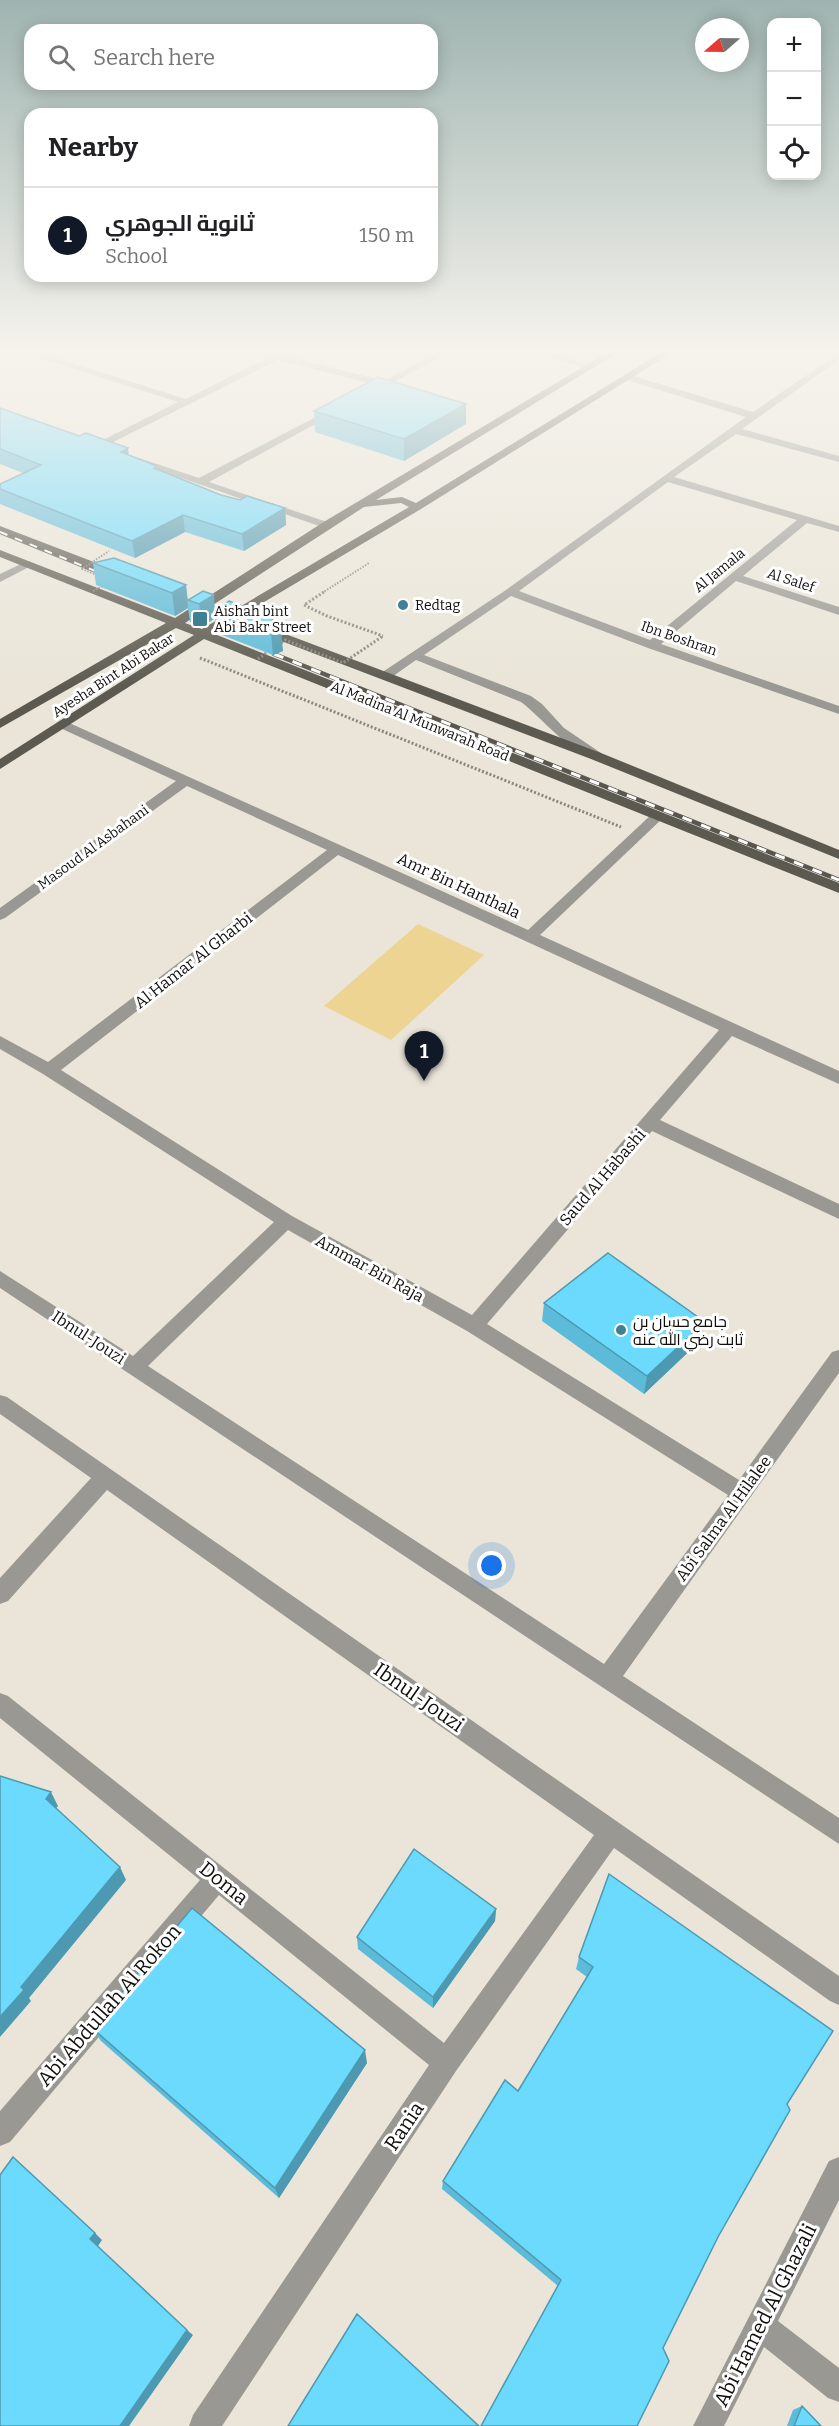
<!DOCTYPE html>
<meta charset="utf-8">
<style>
body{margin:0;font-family:Bitter,Cairo,serif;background:#f2f2f2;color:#202124}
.controls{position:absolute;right:18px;top:18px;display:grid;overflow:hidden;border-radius:12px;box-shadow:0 3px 15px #0003}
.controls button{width:54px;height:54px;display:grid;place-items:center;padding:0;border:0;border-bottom:2px solid #e0e0e0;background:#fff;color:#202124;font:30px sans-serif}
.compass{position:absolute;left:695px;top:18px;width:54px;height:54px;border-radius:50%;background:#fff;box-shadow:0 3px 15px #0003;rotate:250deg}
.you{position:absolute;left:492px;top:1566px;width:21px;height:21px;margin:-15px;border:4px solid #fff;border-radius:50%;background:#1a73e8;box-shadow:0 0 0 9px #1a73e833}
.badge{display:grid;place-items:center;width:39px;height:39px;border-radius:50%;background:#111827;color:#fff;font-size:20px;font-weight:700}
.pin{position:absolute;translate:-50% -50px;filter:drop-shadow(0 2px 3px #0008)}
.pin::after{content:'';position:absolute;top:32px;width:21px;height:18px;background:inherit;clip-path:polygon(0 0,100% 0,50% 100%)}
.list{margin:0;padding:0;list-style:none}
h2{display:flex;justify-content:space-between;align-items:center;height:78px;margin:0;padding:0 24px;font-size:26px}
h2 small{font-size:20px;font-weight:400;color:#757577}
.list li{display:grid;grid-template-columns:39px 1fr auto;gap:18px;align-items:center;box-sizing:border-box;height:96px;padding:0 24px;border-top:2px solid #e0e0e0}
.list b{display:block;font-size:22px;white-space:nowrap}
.list p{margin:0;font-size:20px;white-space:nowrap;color:#757577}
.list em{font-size:20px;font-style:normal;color:#757577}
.icon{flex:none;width:33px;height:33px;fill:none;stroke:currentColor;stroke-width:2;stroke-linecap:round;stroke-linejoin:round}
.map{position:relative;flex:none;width:839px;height:2426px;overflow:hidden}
.search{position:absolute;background:#fff;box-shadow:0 3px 15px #0003;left:24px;top:24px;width:414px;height:66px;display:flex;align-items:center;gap:15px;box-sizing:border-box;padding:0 21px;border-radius:18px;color:#757577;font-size:22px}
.panel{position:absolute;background:#fff;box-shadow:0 3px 15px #0003;left:24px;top:108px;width:414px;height:174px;border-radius:18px}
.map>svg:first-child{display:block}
</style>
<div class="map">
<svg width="839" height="2426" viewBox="0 0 839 2426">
<rect width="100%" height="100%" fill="#eae5d8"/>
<path fill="#edd492" d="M418,924L484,955L391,1040L324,1006Z"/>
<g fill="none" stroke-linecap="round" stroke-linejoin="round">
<path stroke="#89867d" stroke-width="2" stroke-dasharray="1.5 1.5" stroke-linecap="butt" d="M322,593L369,563"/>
<path stroke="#89867d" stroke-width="3" stroke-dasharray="2 2" stroke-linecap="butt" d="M324,592L304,605L327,616L383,636
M200,658L621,827"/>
<path fill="#9a9893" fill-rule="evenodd" d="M12,349H27L186,399L269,357L244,349H260L384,381L443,349H454L369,396L364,393L377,385L278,360L97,450L93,449V445L178,402Z
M526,349H541L597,367L589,369Z
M574,349H590L612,357L607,360Z
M839,353V360L742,429L839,456V462L736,434L674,477L839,526V532L807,523L743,576L839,607V615L736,581L661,644L839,706V714L648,648L511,596L424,655L531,696L542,704L564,728L601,753L603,756L601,759C580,764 538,714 521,702L416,660L389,679H381L379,676L381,673L506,590L746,417L624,379V375H630L753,412ZM668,482L797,520L650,640L519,591Z
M333,408L341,410L209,482L330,523V527H322L130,460L139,458L199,478Z
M27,561L31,562V566L0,582V574Z
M65,721L528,930L653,813H663L665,816L540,935L839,1071V1084L732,1036L660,1120L839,1204V1219L652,1131L487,1324L739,1480L832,1352L839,1350V1373L623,1676L839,1818V1844L0,1288V1271L133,1356L274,1222L43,1074L0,1049V1036L48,1062L327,850L187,786L5,918L0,920V908L176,781L60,728L58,725ZM338,855L719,1030L472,1315L292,1216L61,1070ZM288,1230L467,1331L728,1495L604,1664L148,1366Z
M0,1395L7,1397L839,1976V2005L830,2001L614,1848L456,2071L222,2426H189L193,2415L429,2065L219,1895L10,2142L0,2146V2111L200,1880L0,1718V1693L8,1696L444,2043L594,1835L107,1490L8,1601L0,1604V1578L91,1478L0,1414Z
M839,2157V2200L778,2321L839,2368V2402L828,2398L764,2347L724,2426H693L829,2161Z"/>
<path fill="#5c5950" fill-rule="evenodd" d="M613,349H624L376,500L402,497L416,503L667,349H678L421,509L212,633L839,883V893L204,639L0,769V759L194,635L176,628L0,728V719L166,623L0,557V550L175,618L322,523ZM401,503L409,507L202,629L185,623L364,507Z
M0,526L120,572L122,574L120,576H112L0,533Z
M259,624L601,753L839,850V859L591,759L255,631V625Z"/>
<defs>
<path id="rail-far1" d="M0,532L110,577"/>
<path id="rail" d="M274,654L839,880"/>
</defs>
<use href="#rail-far1" stroke="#59564f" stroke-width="4"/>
<use href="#rail" stroke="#59564f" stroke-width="4.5"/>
<use href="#rail-far1" stroke="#fff" stroke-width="2" stroke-dasharray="8" stroke-linecap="butt"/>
<use href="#rail" stroke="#fff" stroke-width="3" stroke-dasharray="10" stroke-linecap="butt"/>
<path stroke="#89867d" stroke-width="2" stroke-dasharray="1.5 1.5" stroke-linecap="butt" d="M97,575L82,569L109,551
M93,591L103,586"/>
<path stroke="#89867d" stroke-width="3" stroke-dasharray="2 2" stroke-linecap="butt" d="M278,645L285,640L343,663L383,636
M258,659L269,651"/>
</g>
<path fill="#5dbbda" d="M0,408L129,455L157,469L221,495L240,500L285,508L286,525L244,551L185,532L135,558L0,504V484L23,473L0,464Z
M314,411L466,424L404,461L315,432Z
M93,563L186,585L188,600L215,609L269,616L283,651L273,655L217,633L215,618L202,627L190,622L188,608L175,616L96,585Z
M544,1303L701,1340L644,1394L542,1321Z
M496,1909L495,1921L433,2008L358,1949L357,1937Z
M579,1957L787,2104L718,2237L663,2348L558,2286L442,2189L443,2181L518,2091L587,1977L576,1969Z
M92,2028L367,2063L279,2198L101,2041Z
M802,2406L821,2426H787L793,2410Z"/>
<path fill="#4c99b1" d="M466,404V424L404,461V439Z
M128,448L130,465L121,452Z
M285,508L286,525L244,551L242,534Z
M183,515L185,532L135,558L132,541Z
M186,585L188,608L175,616L172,593Z
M214,595L215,618L202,627L199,604Z
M281,628L283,651L273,655L271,632Z
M705,1322L701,1340L644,1394L647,1376Z
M51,1792L58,1806L52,1813L46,1799Z
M120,1867L126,1880L29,1998L31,2001L0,2037V2017L21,1987Z
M496,1909L495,1921L433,2008V1997Z
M365,2050L367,2063L279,2198L275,2188Z
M95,2233L102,2240L98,2246L90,2239Z
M187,2330L193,2335L129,2426H120Z"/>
<path fill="#6cdafd" stroke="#4c99b1" stroke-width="1.5" d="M378,377L466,404L404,439L314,411Z
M0,408L79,436L86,433L128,448L121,452L157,466L154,468L221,495L240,500L247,496L285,508L242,534L183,515L132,541L0,489V484L41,465L0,449Z
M114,558L186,585L172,593L93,563Z
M203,591L214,595L199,604L188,600Z
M229,601L269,616L281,628L271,632L215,610Z
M608,1253L705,1322L647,1376L544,1303Z
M0,1776L51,1792L46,1799L120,1867L21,1987L24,1990L0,2017Z
M414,1849L496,1909L433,1997L357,1937Z
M609,1874L833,2031L787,2104L790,2110L718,2237L663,2348L669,2361L637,2426H481L561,2280L443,2181L505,2080L518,2091L593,1967L579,1957Z
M192,1908L365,2050L275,2188L92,2028Z
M13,2157L95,2233L90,2239L187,2330L120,2426H0V2175Z
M357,2314L479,2426H288Z
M802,2406L821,2426H794Z"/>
<linearGradient id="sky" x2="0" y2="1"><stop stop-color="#9fb4b0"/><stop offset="0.51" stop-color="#f6f3ed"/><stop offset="1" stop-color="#f6f3ed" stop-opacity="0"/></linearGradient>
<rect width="839" height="689" fill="url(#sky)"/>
<g fill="#418094" stroke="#fff" stroke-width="2">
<circle cx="403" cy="605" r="6"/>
<rect x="192" y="611" width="16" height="16" rx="3"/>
<circle cx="621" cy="1330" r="6"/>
</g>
<g text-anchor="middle" stroke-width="6" stroke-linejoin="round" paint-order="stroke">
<g font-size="14" fill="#100e0a" stroke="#fff">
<text transform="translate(719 570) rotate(-39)" y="5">Al Jamala</text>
<text transform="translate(791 580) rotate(18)" y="5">Al Salef</text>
<text transform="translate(679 638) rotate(19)" y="5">Ibn Boshran</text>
<text transform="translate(113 675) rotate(-33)" y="5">Ayesha Bint Abi Bakar</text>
<text transform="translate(420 721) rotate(22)" y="5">Al Madina Al Munwarah Road</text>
<text transform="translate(93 847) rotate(-36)" y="5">Masoud Al Asbahani</text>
</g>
<g font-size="14" fill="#100e0a" stroke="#fff" text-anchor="start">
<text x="415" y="610">Redtag</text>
<text x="214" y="616">Aishah bint<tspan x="214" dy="16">Abi Bakr Street</tspan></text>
</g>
<g font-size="16" fill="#100e0a" stroke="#fff">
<text transform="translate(459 885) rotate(25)" y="6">Amr Bin Hanthala</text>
<text transform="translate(193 960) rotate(-38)" y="6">Al Hamar Al Gharbi</text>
<text transform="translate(602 1177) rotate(-49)" y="6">Saud Al Habashi</text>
<text transform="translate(370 1268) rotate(29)" y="6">Ammar Bin Raja</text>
<text transform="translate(89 1337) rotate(33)" y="6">Ibnul-Jouzi</text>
<text transform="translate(723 1518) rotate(-54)" y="6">Abi Salma Al Hilalee</text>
</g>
<g font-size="16" fill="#100e0a" stroke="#fff" text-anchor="start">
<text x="633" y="1327">جامع حسان بن<tspan x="633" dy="18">ثابت رضي الله عنه</tspan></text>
</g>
<g font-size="20" fill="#100e0a" stroke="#fff">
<text transform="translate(419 1697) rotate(35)" y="7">Ibnul-Jouzi</text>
<text transform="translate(224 1883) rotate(39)" y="7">Doma</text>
<text transform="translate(109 2005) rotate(-49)" y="7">Abi Abdullah Al Rokon</text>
<text transform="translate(404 2126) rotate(-56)" y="7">Rania</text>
<text transform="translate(765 2315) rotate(-63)" y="7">Abi Hamed Al Ghazali</text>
</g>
</g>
</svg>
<div class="controls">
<button>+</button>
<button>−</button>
<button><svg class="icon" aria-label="locate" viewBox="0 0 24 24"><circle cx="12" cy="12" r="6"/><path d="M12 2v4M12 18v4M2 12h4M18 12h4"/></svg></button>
</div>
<svg class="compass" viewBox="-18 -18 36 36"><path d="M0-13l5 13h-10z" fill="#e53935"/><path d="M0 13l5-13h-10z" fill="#757577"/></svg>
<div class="you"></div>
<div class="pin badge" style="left:424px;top:1081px">1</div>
<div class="search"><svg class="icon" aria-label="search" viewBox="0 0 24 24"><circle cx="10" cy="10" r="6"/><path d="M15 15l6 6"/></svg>Search here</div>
<section class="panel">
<h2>Nearby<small></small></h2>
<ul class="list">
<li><span class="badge">1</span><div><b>ثانوية الجوهري</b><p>School</p></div><em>150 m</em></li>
</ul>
</section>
</div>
